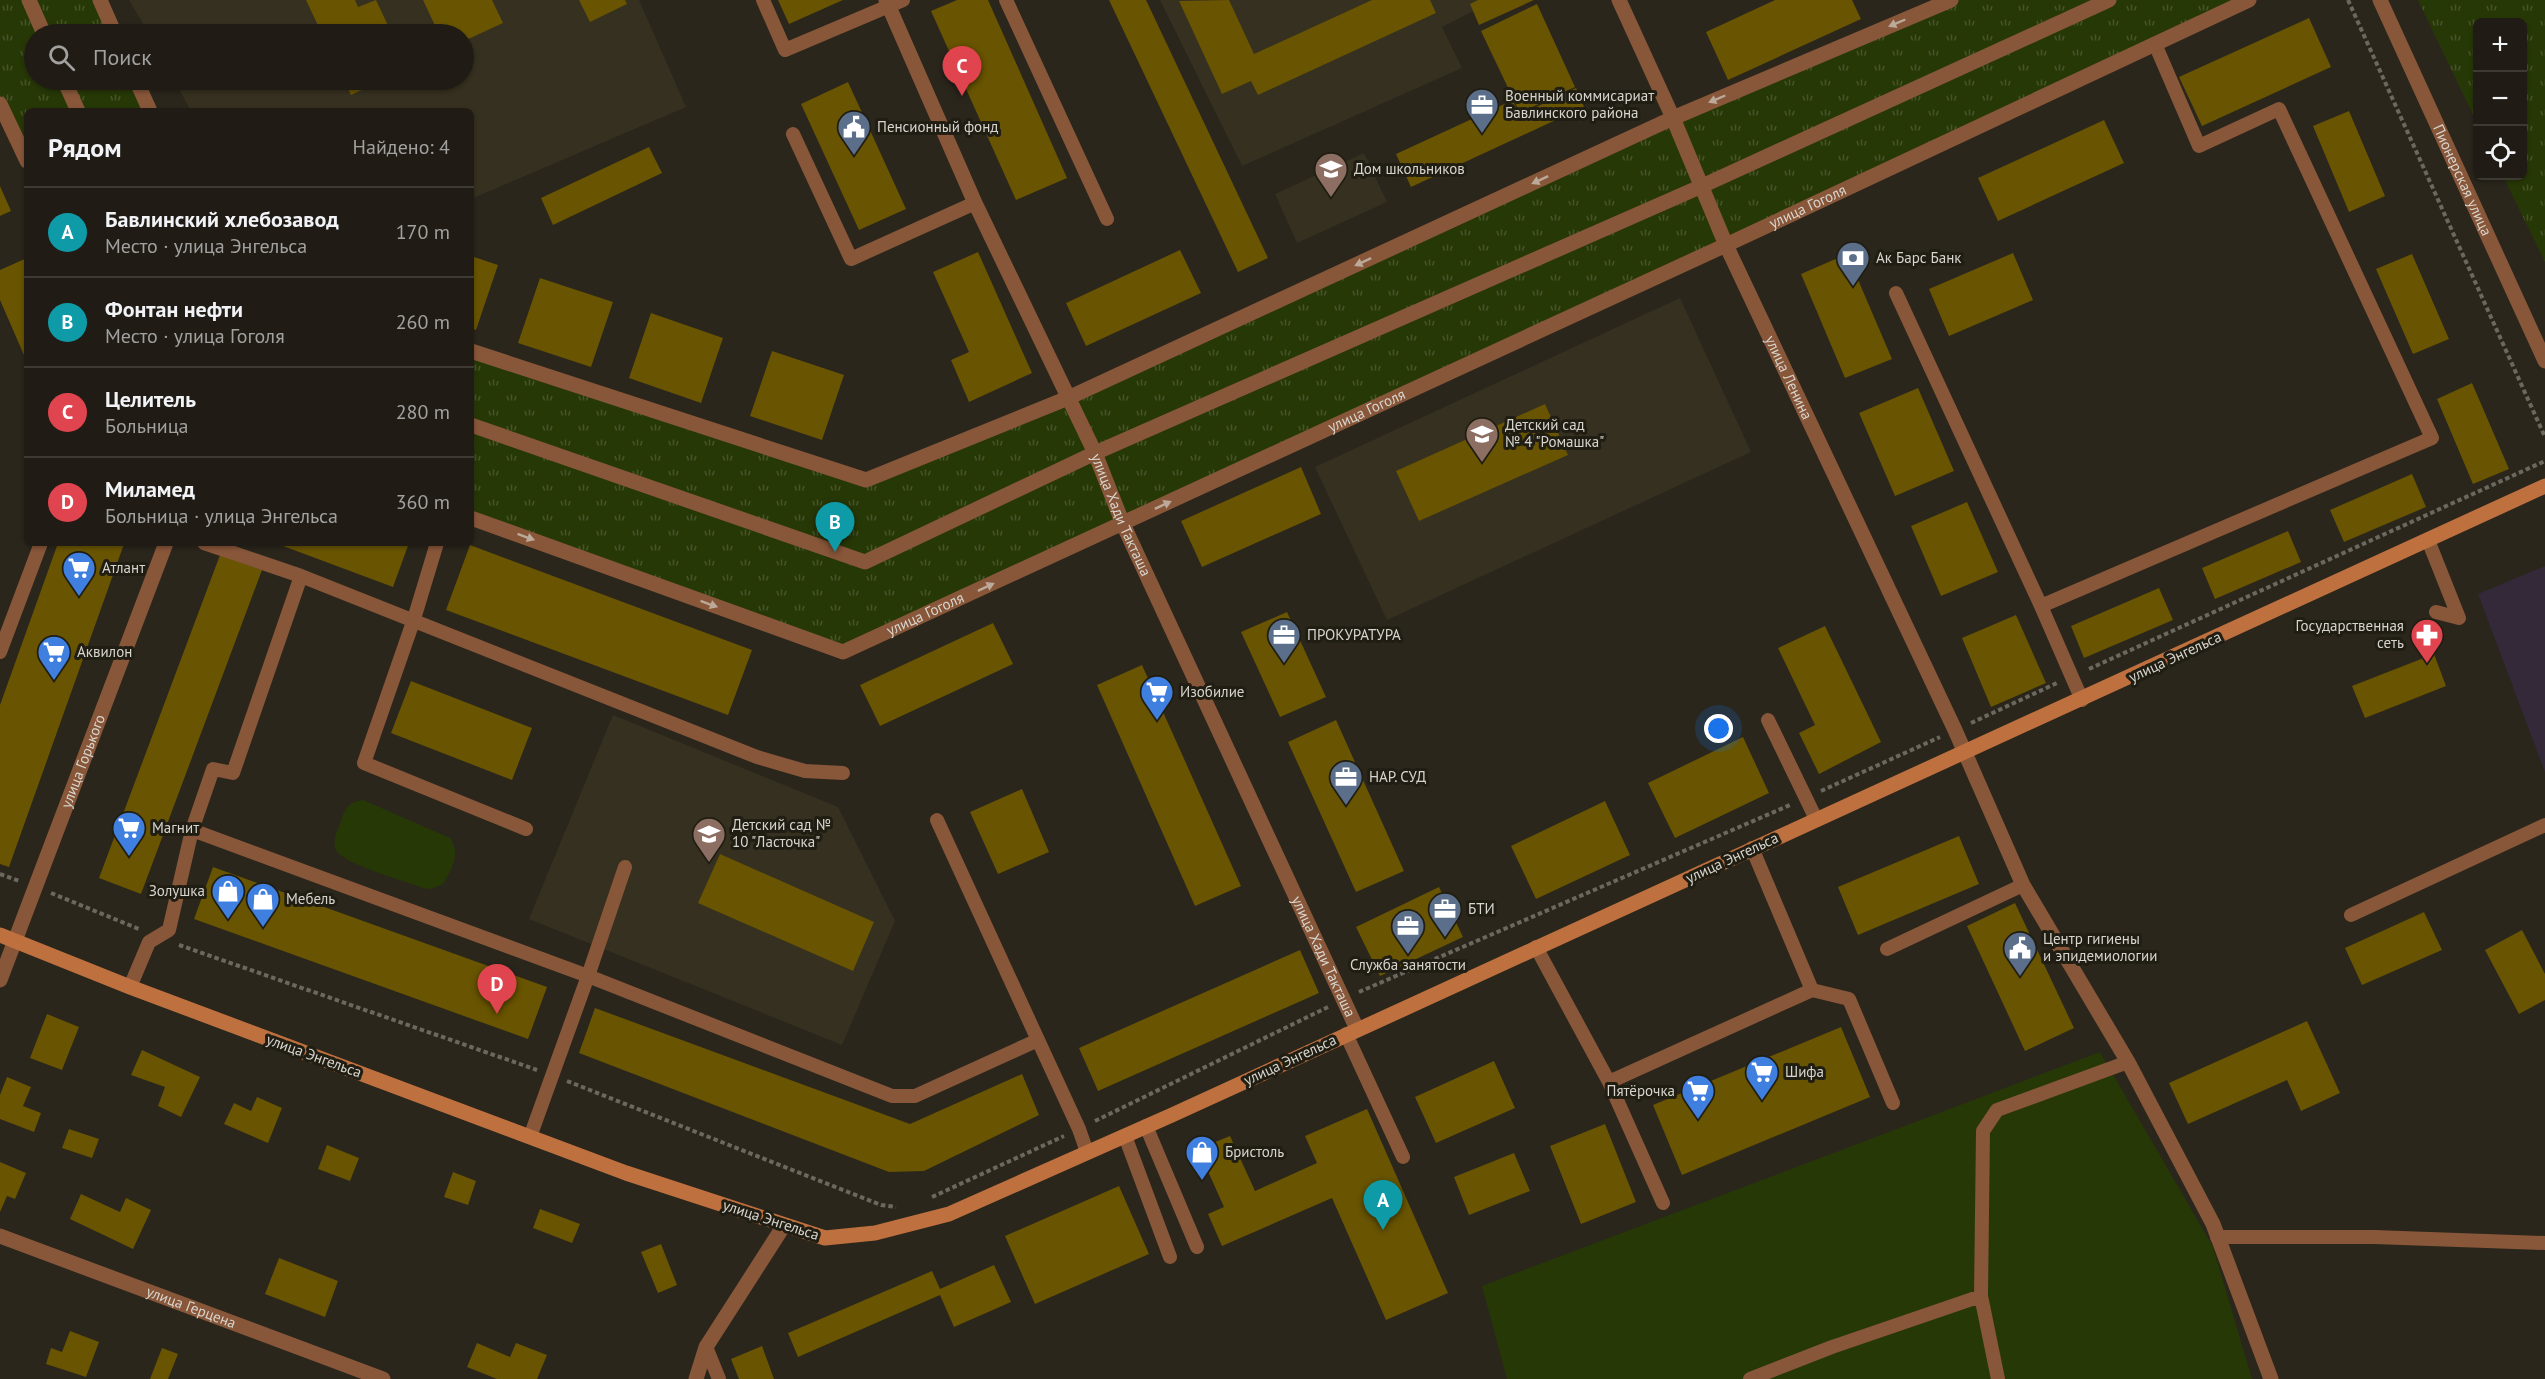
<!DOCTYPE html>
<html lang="ru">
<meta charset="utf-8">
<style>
body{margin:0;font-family:"PT Sans",sans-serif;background:#28251e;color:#f1f3f6}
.controls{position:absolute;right:18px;top:18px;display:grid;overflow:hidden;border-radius:9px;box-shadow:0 2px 4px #0004}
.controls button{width:54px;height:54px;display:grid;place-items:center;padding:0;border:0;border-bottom:2px solid #3d3a34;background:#201c15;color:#f1f3f6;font:30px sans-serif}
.you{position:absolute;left:1719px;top:729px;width:21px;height:21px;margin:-15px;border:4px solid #fff;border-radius:50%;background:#1a73e8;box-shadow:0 0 0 9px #1a73e833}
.badge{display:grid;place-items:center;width:39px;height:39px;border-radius:50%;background:#8c9099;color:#fff;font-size:20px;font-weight:700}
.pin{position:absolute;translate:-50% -50px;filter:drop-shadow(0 2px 3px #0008)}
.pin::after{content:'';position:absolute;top:32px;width:21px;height:18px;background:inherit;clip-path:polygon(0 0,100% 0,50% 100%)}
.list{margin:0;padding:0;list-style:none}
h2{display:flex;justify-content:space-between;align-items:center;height:78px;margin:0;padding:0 24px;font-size:26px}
h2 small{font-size:20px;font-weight:400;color:#a2a1a0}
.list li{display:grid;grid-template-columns:39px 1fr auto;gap:18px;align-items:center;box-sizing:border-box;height:90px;padding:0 24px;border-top:2px solid #3d3a34}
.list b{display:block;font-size:22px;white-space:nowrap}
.list p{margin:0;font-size:20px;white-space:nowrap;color:#a2a1a0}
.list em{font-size:20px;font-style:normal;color:#a2a1a0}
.icon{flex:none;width:33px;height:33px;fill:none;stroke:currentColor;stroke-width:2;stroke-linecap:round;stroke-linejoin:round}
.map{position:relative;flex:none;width:2545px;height:1379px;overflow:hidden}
.search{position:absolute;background:#201c15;box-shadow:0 2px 4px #0004;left:24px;top:24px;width:450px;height:66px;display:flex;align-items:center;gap:15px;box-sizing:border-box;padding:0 21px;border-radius:33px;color:#a2a1a0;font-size:22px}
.panel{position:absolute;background:#201c15;box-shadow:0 2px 4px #0004;left:24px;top:108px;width:450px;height:438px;border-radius:9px}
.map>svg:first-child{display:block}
</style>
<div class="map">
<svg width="2545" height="1379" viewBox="0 0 2545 1379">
<defs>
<pattern id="grass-tufts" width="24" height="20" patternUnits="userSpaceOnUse" patternTransform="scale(1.5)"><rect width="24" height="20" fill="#273807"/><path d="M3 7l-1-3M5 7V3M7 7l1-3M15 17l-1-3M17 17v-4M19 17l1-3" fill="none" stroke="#46542a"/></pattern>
</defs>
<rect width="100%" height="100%" fill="#2a261c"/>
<path fill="#35301f" d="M129,0H639L686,107L471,199V111H191L174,80H464V34H149Z
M1160,0H1495L1442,27L1462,68L1242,166Z
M1364,153L1387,202L1297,243L1275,194Z
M1680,298L1751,452L1387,620L1315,467Z
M613,715L838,807L895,921L842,1045L529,919Z"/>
<path fill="#342938" d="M2545,566V772L2478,594Z"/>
<path fill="url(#grass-tufts)" d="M0,0H100L115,34H34V80H136L150,111H27V161L0,104Z
M1951,0H2249L843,652L471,518V351L866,480Z
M2418,0H2545V262L2503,176H2522V22H2478L2477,123Z"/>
<path fill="#273807" d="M363,800L450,838C461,854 452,869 443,884L431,889L423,888C406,881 340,864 335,848C333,839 338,829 341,821C345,808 349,802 363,800Z
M2100,1052L2213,1247L2252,1379H1507L1482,1286Z"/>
<path fill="#685401" d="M306,0H355L358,7L376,0L392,34H322Z
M423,0H492L503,23L464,41V34H439Z
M579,0H625L627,4L590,22Z
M778,0H843L789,24Z
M957,0H988L1067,178L1016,200L931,11Z
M1109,0H1146L1268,258L1238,272Z
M1229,0L1254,54L1372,0H1430L1436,13L1258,95L1251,81L1222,94L1179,1Z
M1478,0H1534L1479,25L1470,4Z
M1775,0H1852L1861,19L1728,80L1706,32Z
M1537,4L1575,87L1520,113L1481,31Z
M2309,18L2331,67L2202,126L2179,77Z
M344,80H383L351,95Z
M848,82L906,209L859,230L801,104Z
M1576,88L1584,107L1411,187L1396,154L1513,100L1519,115Z
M2349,111L2385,196L2349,212L2313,126Z
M2104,120L2124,163L1998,221L1978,178Z
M649,147L662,173L553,225L541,198Z
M0,186L11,211L0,216Z
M1180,250L1201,293L1086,346L1066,303Z
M978,252L1032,373L969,402L951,360L969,352L933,272Z
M2013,253L2033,300L1949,336L1929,289Z
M1847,254L1892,359L1845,378L1801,274Z
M2412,254L2449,339L2413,354L2376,269Z
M471,256L498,265L476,330L471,328Z
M27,258V362L0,300V270Z
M540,278L613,302L591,367L518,343Z
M651,313L723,338L701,403L629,378Z
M772,351L844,375L822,440L750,416Z
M2472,383L2509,469L2473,484L2437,399Z
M1918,388L1954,471L1895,496L1859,413Z
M1545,404L1568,455L1419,521L1396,471Z
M1301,467L1321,514L1202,567L1181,521Z
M2412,474L2426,507L2344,542L2330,510Z
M1967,502L1998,572L1941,596L1911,526Z
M2288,531L2301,562L2215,599L2202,568Z
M58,543L124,544L9,867L0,864V705Z
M275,543H409L393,587Z
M470,545L752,650L728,715L446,610Z
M220,555L262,570L141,894L99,878Z
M2159,588L2173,620L2084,658L2071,626Z
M1287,612L1326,697L1280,717L1241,632Z
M2016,615L2046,683L1991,707L1962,638Z
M993,623L1013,664L880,726L860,685Z
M1825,626L1881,742L1819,774L1799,733L1815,725L1778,648Z
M2434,654L2446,686L2365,718L2352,686Z
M1142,665L1241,886L1195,906L1097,685Z
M411,681L532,728L512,780L391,733Z
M1336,720L1404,871L1356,892L1288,742Z
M1743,737L1769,793L1675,838L1648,783Z
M1022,789L1049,852L998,874L970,812Z
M1605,801L1630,855L1536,899L1511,846Z
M1959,836L1979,884L1858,935L1838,887Z
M720,854L874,922L853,971L698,903Z
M213,867L547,987L528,1039L194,919Z
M1439,887L1463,937L1380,976L1356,927Z
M2015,903L2074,1028L2025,1051L1967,926Z
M2424,912L2442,950L2362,985L2345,948Z
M2522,930L2545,974V1000L2519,1014L2485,950Z
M1300,950L1319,993L1098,1091L1079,1048Z
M595,1008L910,1124L1022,1074L1039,1115L924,1171L889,1172L579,1053Z
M47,1014L79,1027L62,1070L30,1058Z
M2307,1021L2340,1093L2301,1111L2287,1080L2188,1124L2169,1083Z
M1841,1027L1870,1097L1682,1175L1653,1105Z
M142,1050L200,1077L181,1117L158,1106L165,1087L131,1075Z
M1494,1061L1515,1108L1436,1143L1415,1097Z
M7,1077L31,1087L23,1106L41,1113L34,1132L0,1119V1095Z
M257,1097L282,1108L268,1143L224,1124L234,1103L251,1111Z
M1367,1109L1448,1293L1386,1320L1332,1198L1222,1246L1208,1214L1224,1207L1198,1149L1230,1136L1255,1191L1317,1163L1305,1136Z
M1605,1124L1636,1202L1581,1224L1550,1146Z
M69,1129L99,1139L92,1158L62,1148Z
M327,1145L359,1158L350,1181L318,1169Z
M1514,1153L1530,1191L1469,1215L1454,1177Z
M0,1162L26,1173L15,1199L7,1196L0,1212Z
M453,1172L476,1181L468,1205L444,1197Z
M1119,1186L1149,1254L1035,1304L1005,1236Z
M81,1194L120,1212L126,1198L151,1210L133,1249L70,1219Z
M540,1209L580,1224L572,1243L533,1228Z
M661,1244L677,1285L658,1293L641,1252Z
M279,1258L338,1281L325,1317L265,1294Z
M994,1265L1011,1302L954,1327L940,1295L798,1357L788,1333L932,1271L940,1289Z
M70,1331L99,1342L86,1377L46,1364L51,1348L62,1352Z
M477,1343L510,1357L516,1343L547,1355L537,1379H497L467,1367Z
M762,1346L774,1379H739L731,1359Z
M162,1348L178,1354L168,1379H150Z"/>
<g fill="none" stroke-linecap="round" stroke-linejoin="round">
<path stroke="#6b685f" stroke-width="4" stroke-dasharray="4.5 3" stroke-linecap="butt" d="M2348,0L2545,437
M2089,669L2545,461
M1971,723L2057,683
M1821,791L1940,737
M0,874L19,881
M51,893L139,929
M179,945L537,1070
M1359,992L1790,805
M567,1081L881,1205L896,1207
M1095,1121L1328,1007
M932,1197L1064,1136"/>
<path stroke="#885639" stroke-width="14" d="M763,0L785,50L903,0
M1006,0L1107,219
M793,134L851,259L975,203
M1896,293L2041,606
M2428,540L2459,618L2436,612
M437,543L414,619L364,763L526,829
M301,576L757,757L805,771L843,773
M0,652L41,543
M2082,700L2041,606L2432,438L2279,109L2199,146L2155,44
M1768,720L1816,819
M937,820L1038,1040
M192,830L213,769L233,773L301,576L204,543
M625,867L588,976L892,1096H915L1038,1040L1079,1129L1087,1152
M2351,915L2545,825
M1536,947L1609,1082L1663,1203
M1887,949L2023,885
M130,987L149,942L169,930L192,830L588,976L530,1137
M1812,990L1849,999L1893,1103
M1346,1034L1403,1157
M1609,1082L1812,990L1752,848
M1146,1126L1197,1247
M1125,1136L1170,1257
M2217,1237H2374L2545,1243
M1981,1296L1998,1379
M706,1347L719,1379
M1750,1379L1832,1347L1981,1296L1983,1131L1997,1110L2128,1062"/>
<g stroke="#885639" stroke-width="15">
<path d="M29,0L44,34"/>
<path d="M100,0L115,34"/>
<path id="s1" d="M886,0L975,203L1095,453L1123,524L1357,1029"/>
<path id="s2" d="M1619,0L1673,118L1726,245L1955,730L2023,885L2128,1062L2213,1224L2271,1379"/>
<path id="s3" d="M2380,0L2545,361"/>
<path d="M64,80L78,111"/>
<path d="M136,80L150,111"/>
<path d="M0,104L27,161"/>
<path d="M471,351L866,480L1068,398L1673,118L1951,0"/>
<path d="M471,425L865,562L1095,453L1702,186L2109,0"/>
<path id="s4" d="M471,518L843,652L1726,245L2249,0"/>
<path id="s5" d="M0,980L166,543"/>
<path id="s6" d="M0,1236L383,1379"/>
<path d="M696,1379L706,1347L783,1227"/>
</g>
<path stroke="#bf703f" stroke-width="15" d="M0,935L130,987L626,1173L825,1238L875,1233L949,1214L1172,1115L2545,486"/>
</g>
<defs><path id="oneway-solid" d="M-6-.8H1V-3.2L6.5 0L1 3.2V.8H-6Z" transform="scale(1.5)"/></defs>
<g fill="#bba99a">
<use href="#oneway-solid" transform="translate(1897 23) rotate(157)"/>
<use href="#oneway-solid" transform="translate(1717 99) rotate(157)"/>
<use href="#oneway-solid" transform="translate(1540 180) rotate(155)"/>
<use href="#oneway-solid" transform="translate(1363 262) rotate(155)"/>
<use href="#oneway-solid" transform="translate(1163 505) rotate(-25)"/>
<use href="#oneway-solid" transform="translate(526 537) rotate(20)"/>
<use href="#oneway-solid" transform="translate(986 587) rotate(-25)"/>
<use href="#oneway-solid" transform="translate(709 604) rotate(20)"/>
</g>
<defs>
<symbol id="office-pin" viewBox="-11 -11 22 30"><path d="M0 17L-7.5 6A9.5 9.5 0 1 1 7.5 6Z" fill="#5c6f8a" stroke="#201d13"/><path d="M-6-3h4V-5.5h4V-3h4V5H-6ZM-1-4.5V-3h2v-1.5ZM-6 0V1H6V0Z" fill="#fff"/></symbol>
<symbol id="civic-pin" viewBox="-11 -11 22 30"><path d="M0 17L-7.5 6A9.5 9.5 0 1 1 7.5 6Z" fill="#5c6f8a" stroke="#201d13"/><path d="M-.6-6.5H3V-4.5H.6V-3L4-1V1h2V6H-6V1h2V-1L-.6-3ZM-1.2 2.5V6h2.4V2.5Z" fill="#fff"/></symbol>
<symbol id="school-pin" viewBox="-11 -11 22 30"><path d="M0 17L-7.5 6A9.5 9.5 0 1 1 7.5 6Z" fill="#8d6e63" stroke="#201d13"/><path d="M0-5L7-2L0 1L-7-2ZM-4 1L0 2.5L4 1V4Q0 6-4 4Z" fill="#fff"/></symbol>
<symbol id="bank-pin" viewBox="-11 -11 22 30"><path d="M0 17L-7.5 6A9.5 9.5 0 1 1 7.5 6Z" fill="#5c6f8a" stroke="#201d13"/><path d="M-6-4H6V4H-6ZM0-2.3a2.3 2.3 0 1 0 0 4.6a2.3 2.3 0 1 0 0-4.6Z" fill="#fff"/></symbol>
<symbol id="supermarket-pin" viewBox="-11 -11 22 30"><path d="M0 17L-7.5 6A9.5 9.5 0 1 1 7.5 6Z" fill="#3f7fe0" stroke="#201d13"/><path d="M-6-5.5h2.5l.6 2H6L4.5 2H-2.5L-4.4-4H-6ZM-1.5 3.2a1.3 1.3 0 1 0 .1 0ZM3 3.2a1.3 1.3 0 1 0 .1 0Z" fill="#fff"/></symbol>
<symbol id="pharmacy-pin" viewBox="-11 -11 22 30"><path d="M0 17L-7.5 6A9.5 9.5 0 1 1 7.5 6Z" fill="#e0444e" stroke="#201d13"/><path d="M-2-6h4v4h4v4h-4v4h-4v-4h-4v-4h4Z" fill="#fff"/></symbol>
<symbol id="shop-pin" viewBox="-11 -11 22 30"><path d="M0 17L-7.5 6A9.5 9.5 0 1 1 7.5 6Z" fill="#3f7fe0" stroke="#201d13"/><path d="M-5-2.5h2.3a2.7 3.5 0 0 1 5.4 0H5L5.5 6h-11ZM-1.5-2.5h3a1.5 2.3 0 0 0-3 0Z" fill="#fff"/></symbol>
</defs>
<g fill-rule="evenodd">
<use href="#office-pin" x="1463" y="86" width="38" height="52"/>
<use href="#civic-pin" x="835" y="108" width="38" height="52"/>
<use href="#school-pin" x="1312" y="150" width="38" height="52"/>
<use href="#bank-pin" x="1834" y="239" width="38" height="52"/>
<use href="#school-pin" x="1463" y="415" width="38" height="52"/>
<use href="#supermarket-pin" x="60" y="549" width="38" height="52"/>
<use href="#office-pin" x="1265" y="616" width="38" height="52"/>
<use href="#pharmacy-pin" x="2408" y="616" width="38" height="52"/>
<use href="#supermarket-pin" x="35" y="633" width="38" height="52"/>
<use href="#supermarket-pin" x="1138" y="673" width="38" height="52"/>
<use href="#office-pin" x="1327" y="758" width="38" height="52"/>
<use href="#supermarket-pin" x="110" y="809" width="38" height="52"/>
<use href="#school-pin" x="690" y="815" width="38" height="52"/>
<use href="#shop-pin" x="209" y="872" width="38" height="52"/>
<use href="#shop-pin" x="244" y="880" width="38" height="52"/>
<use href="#office-pin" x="1426" y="890" width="38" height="52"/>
<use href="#office-pin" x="1389" y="907" width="38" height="52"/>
<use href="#civic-pin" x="2001" y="929" width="38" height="52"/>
<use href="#supermarket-pin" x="1743" y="1053" width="38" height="52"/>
<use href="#supermarket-pin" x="1679" y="1072" width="38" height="52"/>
<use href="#shop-pin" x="1183" y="1133" width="38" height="52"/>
</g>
<g text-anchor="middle" stroke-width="6" stroke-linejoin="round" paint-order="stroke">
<g font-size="15" fill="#d7d5ce" stroke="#201d13" text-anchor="start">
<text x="1505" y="101">Военный коммисариат<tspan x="1505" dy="17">Бавлинского района</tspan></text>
<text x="877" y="132">Пенсионный фонд</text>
<text x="1354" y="174">Дом школьников</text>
<text x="1876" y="263">Ак Барс Банк</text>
<text x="1505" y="430">Детский сад<tspan x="1505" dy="17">№ 4 "Ромашка"</tspan></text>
<text x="102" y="573">Атлант</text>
<text x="2404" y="631" text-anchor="end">Государственная<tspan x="2404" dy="17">сеть</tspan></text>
<text x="1307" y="640">ПРОКУРАТУРА</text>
<text x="77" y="657">Аквилон</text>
<text x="1180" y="697">Изобилие</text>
<text x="1369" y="782">НАР. СУД</text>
<text x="732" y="830">Детский сад №<tspan x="732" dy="17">10 "Ласточка"</tspan></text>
<text x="152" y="833">Магнит</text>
<text x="205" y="896" text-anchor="end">Золушка</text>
<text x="286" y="904">Мебель</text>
<text x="1468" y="914">БТИ</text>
<text x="2043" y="944">Центр гигиены<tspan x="2043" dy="17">и эпидемиологии</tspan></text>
<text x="1408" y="970" text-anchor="middle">Служба занятости</text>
<text x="1785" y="1077">Шифа</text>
<text x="1675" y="1096" text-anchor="end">Пятёрочка</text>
<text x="1225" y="1157">Бристоль</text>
</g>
<g font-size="15" fill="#d7d5ce" stroke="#201d13">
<text dy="5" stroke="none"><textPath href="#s3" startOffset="198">Пионерская улица</textPath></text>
<text dy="5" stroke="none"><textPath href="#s4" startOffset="1458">улица Гоголя</textPath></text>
<text dy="5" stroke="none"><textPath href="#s2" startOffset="414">улица Ленина</textPath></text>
<text dy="5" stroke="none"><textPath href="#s4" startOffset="972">улица Гоголя</textPath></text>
<text dy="5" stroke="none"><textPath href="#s1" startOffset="566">улица Хади Такташа</textPath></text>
<text dy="5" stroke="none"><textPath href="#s4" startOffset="486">улица Гоголя</textPath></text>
<text transform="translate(2175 657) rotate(-25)" y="5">улица Энгельса</text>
<text dy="5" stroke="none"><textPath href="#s5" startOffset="234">улица Горького</textPath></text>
<text transform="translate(1732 858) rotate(-25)" y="5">улица Энгельса</text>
<text dy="5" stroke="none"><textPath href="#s1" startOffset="1052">улица Хади Такташа</textPath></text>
<text transform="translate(314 1056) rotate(20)" y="5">улица Энгельса</text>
<text transform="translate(1290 1060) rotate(-25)" y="5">улица Энгельса</text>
<text transform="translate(771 1220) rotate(18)" y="5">улица Энгельса</text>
<text dy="5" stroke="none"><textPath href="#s6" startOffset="204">улица Герцена</textPath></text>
</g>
</g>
</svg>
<div class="controls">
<button>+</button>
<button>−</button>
<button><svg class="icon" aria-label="locate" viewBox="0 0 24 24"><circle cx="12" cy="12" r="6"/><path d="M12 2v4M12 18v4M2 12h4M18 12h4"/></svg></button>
</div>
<div class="you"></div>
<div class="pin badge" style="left:1383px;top:1230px;background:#0f9aa8">A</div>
<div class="pin badge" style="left:835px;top:552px;background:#0f9aa8">B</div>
<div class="pin badge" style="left:962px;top:96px;background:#e0444e">C</div>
<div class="pin badge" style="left:497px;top:1014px;background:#e0444e">D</div>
<div class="search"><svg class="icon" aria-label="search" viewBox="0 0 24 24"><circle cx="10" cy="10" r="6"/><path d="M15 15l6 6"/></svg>Поиск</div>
<section class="panel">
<h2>Рядом<small>Найдено: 4</small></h2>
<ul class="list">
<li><span class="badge" style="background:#0f9aa8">A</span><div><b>Бавлинский хлебозавод</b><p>Место · улица Энгельса</p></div><em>170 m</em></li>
<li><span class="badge" style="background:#0f9aa8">B</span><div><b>Фонтан нефти</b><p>Место · улица Гоголя</p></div><em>260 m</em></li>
<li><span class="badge" style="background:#e0444e">C</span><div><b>Целитель</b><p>Больница</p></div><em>280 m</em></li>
<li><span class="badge" style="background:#e0444e">D</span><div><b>Миламед</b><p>Больница · улица Энгельса</p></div><em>360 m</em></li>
</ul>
</section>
</div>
